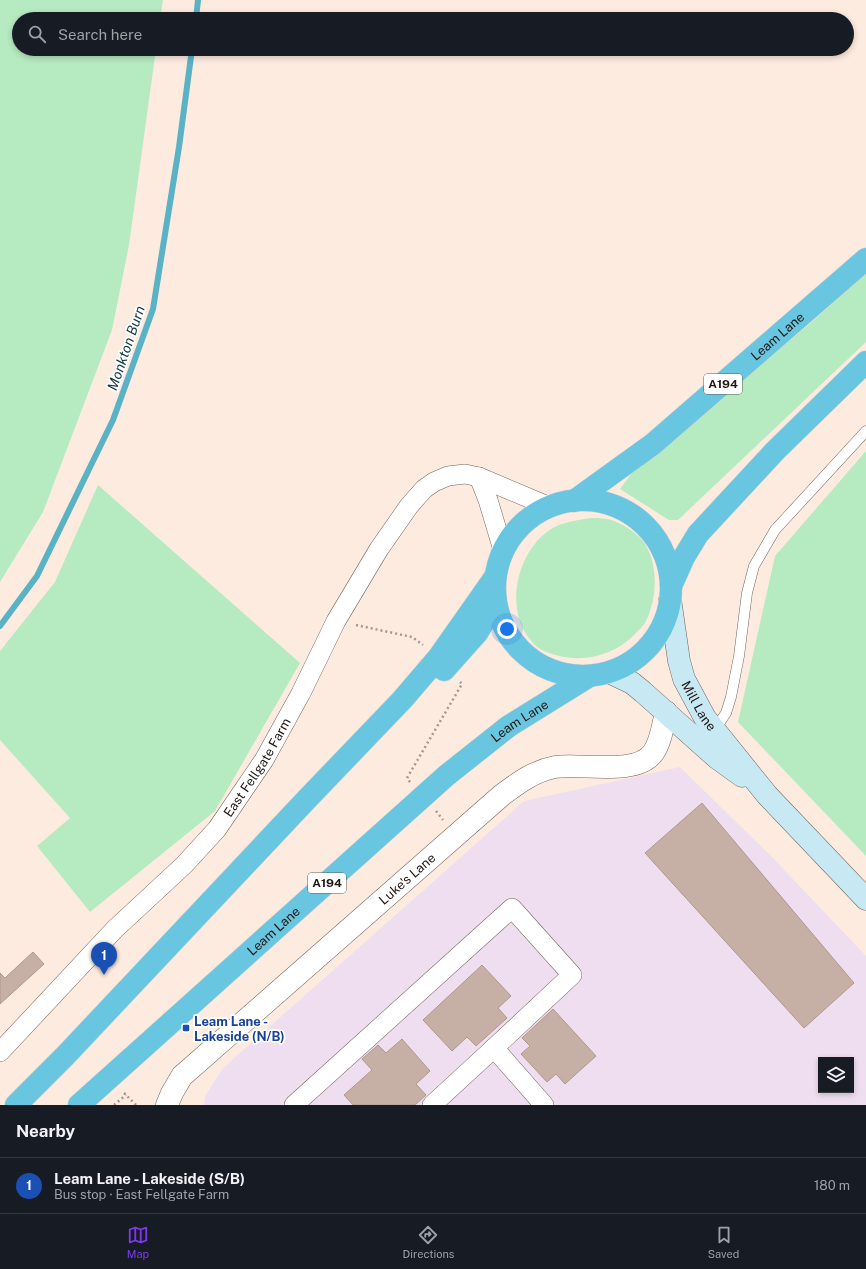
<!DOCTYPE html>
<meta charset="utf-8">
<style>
body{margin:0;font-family:"Public Sans",sans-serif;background:#242831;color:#f1f3f6}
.controls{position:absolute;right:12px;bottom:12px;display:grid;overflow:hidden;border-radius:0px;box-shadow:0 2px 6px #0003}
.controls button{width:36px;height:36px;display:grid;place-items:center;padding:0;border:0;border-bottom:1px solid #363941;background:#171b24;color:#f1f3f6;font:20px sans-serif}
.you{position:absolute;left:507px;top:629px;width:14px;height:14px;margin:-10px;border:3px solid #fff;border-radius:50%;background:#1a73e8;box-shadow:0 0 0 6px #1a73e833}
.badge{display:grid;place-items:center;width:26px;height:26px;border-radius:50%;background:#7c3aed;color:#fff;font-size:13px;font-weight:700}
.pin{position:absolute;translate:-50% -33px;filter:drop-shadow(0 1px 2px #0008)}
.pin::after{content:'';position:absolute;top:21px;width:14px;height:12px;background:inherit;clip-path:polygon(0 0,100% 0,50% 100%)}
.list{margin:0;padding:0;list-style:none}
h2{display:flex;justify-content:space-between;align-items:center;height:52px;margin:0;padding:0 16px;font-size:17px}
h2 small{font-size:13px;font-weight:400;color:#9ea1a6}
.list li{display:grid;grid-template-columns:26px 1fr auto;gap:12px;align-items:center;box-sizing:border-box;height:56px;padding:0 16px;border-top:1px solid #363941}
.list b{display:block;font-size:15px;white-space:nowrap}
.list p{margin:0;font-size:13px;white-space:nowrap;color:#9ea1a6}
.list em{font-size:13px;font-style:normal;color:#9ea1a6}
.icon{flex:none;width:22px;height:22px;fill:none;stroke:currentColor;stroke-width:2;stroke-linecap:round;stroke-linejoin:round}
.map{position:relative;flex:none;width:866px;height:1105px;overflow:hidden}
.search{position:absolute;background:#171b24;box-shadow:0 2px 6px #0003;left:12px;right:12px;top:12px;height:44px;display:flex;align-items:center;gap:10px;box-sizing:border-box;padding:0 14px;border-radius:22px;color:#9ea1a6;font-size:15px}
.sheet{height:108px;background:#171b24}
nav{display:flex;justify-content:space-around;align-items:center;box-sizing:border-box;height:56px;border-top:1px solid #363941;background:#171b24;font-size:11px;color:#9ea1a6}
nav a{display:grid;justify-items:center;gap:2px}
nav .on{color:#7c3aed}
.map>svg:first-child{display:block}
</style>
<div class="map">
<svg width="866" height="1105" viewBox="0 0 866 1105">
<rect width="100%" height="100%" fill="#fdebe0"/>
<path fill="#efdef0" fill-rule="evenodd" d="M680,767L772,857L866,956V1105H204L205,1096L223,1068L524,801ZM821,1060H851V1090H821Z"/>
<path fill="#b6eac0" d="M0,0H163L160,19H19V49H156L129,245L112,330L43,512L0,582Z
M866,273V342L678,520H669L620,489L631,474L815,319Z
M866,451V856L738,722L775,556Z
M98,485L300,663L215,811L90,912L37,846L70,818L0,740V651L55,582Z
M590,518C596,518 605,518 611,520C623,524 638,533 645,544C659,567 657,600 645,623C642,627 638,631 635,634C610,660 571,665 540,649C535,646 532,642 529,638C505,608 517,554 547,532C559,522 575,521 590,518Z"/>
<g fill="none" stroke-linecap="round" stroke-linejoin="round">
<path stroke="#5ab2c5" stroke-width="6" d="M196,19L198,0
M0,626L37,576L113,420L153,309L179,147L192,49"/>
</g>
<path fill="#c6b0a5" stroke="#ae988e" d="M702,803L854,983L804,1028L645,853Z
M33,952L44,964L0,1004V973L5,978Z
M482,965L511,996L498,1008L507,1018L476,1046L467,1037L452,1051L423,1020Z
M553,1009L596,1056L565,1084L556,1074L547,1082L521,1054L530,1046L522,1038Z
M402,1039L430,1071L416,1084L426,1095L415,1105H353L344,1095L372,1070L362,1059L378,1045L386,1053Z"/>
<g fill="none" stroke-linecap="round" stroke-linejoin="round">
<defs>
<path id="service" d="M714,731L726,713L731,697L739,656L747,593L754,566L775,530L866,431"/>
<g id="minor">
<path d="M479,477L488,500L503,550"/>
<path id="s1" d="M0,1052L115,929L184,865L217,829L264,760L301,693L336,621L379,549L409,506L424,489L434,482L448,476L465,474L479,477L550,507"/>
<path d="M294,1105L512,908L572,975L494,1048L544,1105"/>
<path d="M432,1105L494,1048"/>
</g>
<g id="tertiary">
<path id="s2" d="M167,1105L172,1093L182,1076L502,795C518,783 534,771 555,767C581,763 636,776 653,753C661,742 663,725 666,712"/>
</g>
<g id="secondary">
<path id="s3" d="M670,599L679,661L684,679L705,718L767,795L866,899"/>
<path d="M611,673L632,683L643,692L717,758L742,776"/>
</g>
<g id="trunk">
<circle cx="583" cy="588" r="88"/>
<path id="s4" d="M574,501L653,444L866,259"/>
<path d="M671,586L684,557L698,534L775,451L866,362"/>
<path d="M444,670L477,633L495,603"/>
<path d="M16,1105L65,1056L308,798L402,700L438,658L495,577"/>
<path id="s5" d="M79,1105L447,775L509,726L588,677"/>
</g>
</defs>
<use href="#service" stroke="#756257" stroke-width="11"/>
<use href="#minor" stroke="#756257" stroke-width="20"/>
<use href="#tertiary" stroke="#756257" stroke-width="23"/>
<use href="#secondary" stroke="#756257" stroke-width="23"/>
<use href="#trunk" stroke="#d2d1d0" stroke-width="23"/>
<path stroke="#a5978f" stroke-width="2.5" stroke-dasharray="2 3" stroke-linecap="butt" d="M356,625L412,637L423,645
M410,782L407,778L462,684L460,682
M436,811L443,820
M124,1093L136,1105
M114,1105L126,1095"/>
<use href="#service" stroke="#fff" stroke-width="10"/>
<use href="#minor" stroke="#fff" stroke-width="19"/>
<use href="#tertiary" stroke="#fff" stroke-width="22"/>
<use href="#secondary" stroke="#c7e9f4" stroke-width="22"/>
<use href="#trunk" stroke="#68c6e0" stroke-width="22"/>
</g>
<rect fill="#1a4fb4" stroke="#fff" stroke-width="1.5" x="182" y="1024" width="8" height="8" rx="2"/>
<g text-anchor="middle" stroke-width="3.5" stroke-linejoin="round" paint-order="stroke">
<g fill="#fff" stroke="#625d5a" stroke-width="1">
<rect x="704" y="374" width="38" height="20" rx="3"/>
<rect x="308" y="873" width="38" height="20" rx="3"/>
</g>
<g font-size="12" font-weight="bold" fill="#1f1713">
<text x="723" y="388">A194</text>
<text x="327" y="887">A194</text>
</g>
<g font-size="13" fill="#1f1713" stroke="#fff">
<text dy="5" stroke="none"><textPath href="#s4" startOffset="262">Leam Lane</textPath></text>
<text dy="5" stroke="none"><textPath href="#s3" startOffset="112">Mill Lane</textPath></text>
<text dy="5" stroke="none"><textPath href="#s5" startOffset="585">Leam Lane</textPath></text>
<text dy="5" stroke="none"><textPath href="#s1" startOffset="385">East Fellgate Farm</textPath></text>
<text dy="5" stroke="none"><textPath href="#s2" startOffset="332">Luke's Lane</textPath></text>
<text dy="5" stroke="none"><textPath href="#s5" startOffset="261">Leam Lane</textPath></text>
</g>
<g font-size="13" font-weight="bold" fill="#164399" stroke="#fff" text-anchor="start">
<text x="194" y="1026">Leam Lane -<tspan x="194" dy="15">Lakeside (N/B)</tspan></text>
</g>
<g font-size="14" font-style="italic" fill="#0e3941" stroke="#fff">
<text transform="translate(126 348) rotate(-71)" y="5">Monkton Burn</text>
</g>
</g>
</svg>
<div class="controls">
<button><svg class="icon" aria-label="layers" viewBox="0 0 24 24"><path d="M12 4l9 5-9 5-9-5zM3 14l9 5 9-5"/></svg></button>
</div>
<div class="you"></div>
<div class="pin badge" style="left:104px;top:975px;background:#1a4fb4">1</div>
<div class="search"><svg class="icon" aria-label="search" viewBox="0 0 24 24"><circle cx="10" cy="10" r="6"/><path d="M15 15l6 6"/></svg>Search here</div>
</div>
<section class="sheet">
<h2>Nearby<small></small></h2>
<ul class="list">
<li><span class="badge" style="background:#1a4fb4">1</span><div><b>Leam Lane - Lakeside (S/B)</b><p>Bus stop · East Fellgate Farm</p></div><em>180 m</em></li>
</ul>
</section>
<nav>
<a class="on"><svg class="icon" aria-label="map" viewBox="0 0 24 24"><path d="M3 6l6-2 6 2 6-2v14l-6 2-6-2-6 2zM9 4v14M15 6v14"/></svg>Map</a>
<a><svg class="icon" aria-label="directions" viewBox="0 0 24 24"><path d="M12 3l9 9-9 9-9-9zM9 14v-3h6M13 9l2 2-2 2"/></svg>Directions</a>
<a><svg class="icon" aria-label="saved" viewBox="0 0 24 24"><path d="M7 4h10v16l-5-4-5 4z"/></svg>Saved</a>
</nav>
